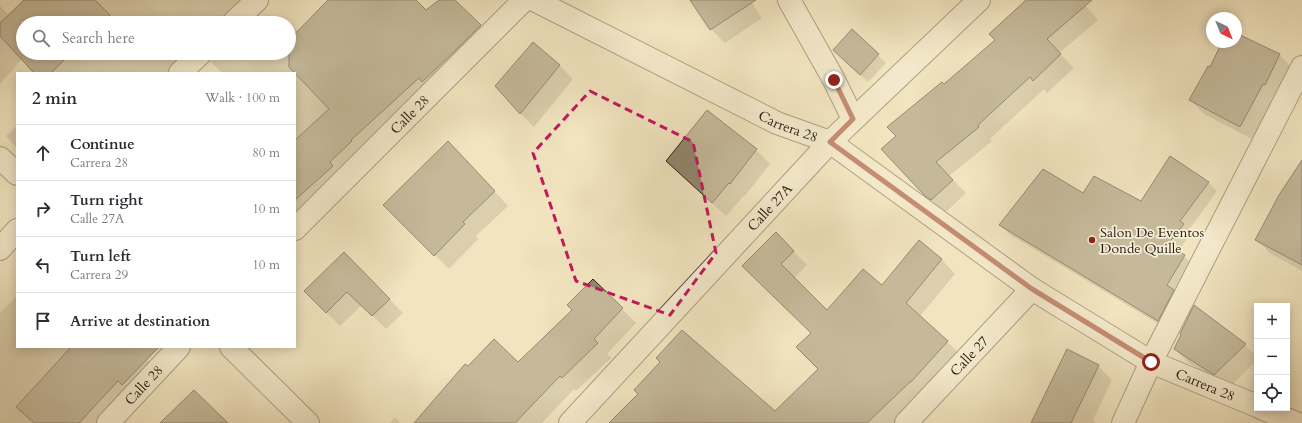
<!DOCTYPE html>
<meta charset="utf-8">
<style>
body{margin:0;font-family:Cardo,serif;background:#f7f7f7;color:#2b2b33}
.controls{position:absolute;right:12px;bottom:12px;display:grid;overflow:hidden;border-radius:0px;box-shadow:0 2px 10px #0003}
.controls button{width:36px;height:36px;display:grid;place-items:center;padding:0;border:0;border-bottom:1px solid #e1e1e2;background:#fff;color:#2b2b33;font:20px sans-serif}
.compass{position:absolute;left:1206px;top:12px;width:36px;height:36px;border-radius:50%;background:#fff;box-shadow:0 2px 10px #0003;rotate:137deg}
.stop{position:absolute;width:12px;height:12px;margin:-9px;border:3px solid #8f2418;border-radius:50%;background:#fff}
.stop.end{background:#8f2418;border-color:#fff;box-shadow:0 1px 4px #0008}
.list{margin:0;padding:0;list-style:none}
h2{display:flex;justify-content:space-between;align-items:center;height:52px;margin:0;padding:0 16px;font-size:17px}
h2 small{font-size:13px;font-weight:400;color:#7c7c81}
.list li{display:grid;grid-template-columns:26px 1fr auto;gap:12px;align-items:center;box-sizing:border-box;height:56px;padding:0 16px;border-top:1px solid #e1e1e2}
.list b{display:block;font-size:15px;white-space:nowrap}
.list p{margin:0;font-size:13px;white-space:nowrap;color:#7c7c81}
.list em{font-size:13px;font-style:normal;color:#7c7c81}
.icon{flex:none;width:22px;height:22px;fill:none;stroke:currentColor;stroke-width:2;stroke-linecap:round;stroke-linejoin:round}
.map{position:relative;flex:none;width:1302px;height:423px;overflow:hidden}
.search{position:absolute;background:#fff;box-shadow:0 2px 10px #0003;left:16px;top:16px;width:280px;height:44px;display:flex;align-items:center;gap:10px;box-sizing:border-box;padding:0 14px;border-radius:22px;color:#7c7c81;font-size:15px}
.panel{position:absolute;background:#fff;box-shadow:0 2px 10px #0003;left:16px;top:72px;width:280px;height:276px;border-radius:0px}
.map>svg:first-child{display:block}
</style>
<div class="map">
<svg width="1302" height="423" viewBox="0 0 1302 423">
<rect width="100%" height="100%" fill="#f1e4bf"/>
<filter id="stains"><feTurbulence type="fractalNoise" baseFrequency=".005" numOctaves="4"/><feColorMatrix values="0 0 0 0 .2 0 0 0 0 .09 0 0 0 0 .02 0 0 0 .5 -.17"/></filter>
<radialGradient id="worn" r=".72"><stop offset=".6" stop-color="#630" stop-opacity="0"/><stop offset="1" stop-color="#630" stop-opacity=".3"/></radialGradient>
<path fill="#0003" d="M36,0H264L240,23H23V53H253L259,59L265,53H289V31L293,27L298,32L330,0H415L426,12L440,0H454L493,39L295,235V73H222L211,62L214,57V54L206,57L189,73H35L22,59L0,84V6L9,15Z
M704,0H750L762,18L725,43L711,29Z
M1027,0H1081L1098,20L1059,53L1074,68L1047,93L1044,89L990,139L992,141L949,176L966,193L945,213L926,195L897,137L944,86L996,40Z
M852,31L886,63L868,82L842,58Z
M1236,34L1280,55L1293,69L1254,140L1204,114L1190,100L1210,68L1223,42H1236Z
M559,65L573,79L534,127L520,113Z
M707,111L756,150L770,164L744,197V196L726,216L667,161Z
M17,125V148L6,136Z
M462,156L508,206L476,236L478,239L449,269L384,205Z
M1302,161V271L1270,253L1256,239Z
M1208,182L1217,191L1189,230L1192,233L1177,252L1184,256L1193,265L1167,329L1009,234L1000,225L1083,195L1141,202Z
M776,234L807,265L794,278L827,311L882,287L919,242L942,260L955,274L920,316L961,355L924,395L894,423H611L775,413L819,369L812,333L744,266Z
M358,267L403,313L386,329L362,305L340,326L326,312Z
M593,280L636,323L607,354L611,358L576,391L574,389L542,423H415L468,368L518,364L574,310Z
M17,296V347H134L160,372L104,423H0V313Z
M1245,345L1257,357V360L1229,388L1189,363L1175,349Z
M1098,366L1112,380L1093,420L1096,423H1033Z
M395,417L401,423H390Z"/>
<path fill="#91866e" stroke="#292017" d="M24,0H95L110,15L102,23H23V53H71L51,73H34L0,36V23Z
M328,0H416L426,10L439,0H455L481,25L459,47L422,82L419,78L351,140L352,141L330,162L333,166L295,200V140L329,109L289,67V40Z
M690,0H756L710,30Z
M1026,0H1092L1047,39L1061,54L1033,81L1030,77L978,125L979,127L936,162L953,180L931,200L925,196L881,149L896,136L887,127L942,82L944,84L995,40L989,34Z
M852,29L879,54L860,75L833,50Z
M1236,33L1280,54L1265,85L1263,84L1240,127L1189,100L1208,66L1210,67L1222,42H1236Z
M533,42L560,65L520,114L495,86Z
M707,110L757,149L730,184L729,183L712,203L666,161Z
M448,141L495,191L463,222L465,224L434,256L383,205Z
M1170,156L1209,182L1180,221L1184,224L1167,245L1185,255L1167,285L1174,290L1158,321L999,225L1043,169L1083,193L1094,176L1141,201Z
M1302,160V265L1255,240L1279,195Z
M776,232L794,251L781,264L827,310L863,269L882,285L919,240L942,259L906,303L948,341L911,382H910L867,423H609L638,394L634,390L660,362L656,358L682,330L775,411L818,369L796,347L811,333L742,266Z
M344,252L390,299L372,316L347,292L326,313L304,291Z
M593,279L623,308L594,339L598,343L562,378L560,376L515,423H414L465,364L468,366L494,339L518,362L572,310L567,305Z
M1194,305L1246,344L1214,375L1174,349L1181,335L1180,334Z
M71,347H159L122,385L118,381L79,423H34L16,407Z
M1067,349L1099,365L1071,423H1031Z
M194,390L228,423H160Z"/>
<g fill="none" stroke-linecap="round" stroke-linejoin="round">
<defs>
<g id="minor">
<path id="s1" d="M534,0L777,123L830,142L1032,289L1151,362L1257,406"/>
<path d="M789,0L834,80L853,119"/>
<path d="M233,23L257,0"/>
<path d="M180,73L201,53"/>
<path d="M0,158L17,174"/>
<path id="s2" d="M295,229L524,0"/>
<path d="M0,249L17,230"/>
<path d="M231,347L308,423"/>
<path d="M1261,408L1296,423"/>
<path id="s3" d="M108,423L179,347"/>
<path id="s4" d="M570,423L830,142L979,0"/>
<path id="s5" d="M906,423L1032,289"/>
<path d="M1123,423L1151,362L1302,67"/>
</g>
</defs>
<use href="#minor" stroke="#5b5141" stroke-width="24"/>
<use href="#minor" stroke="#f6edd5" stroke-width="22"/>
</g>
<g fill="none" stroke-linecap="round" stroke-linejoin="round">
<path stroke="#8f2418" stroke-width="5" d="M834,80L853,119L830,142L1032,289L1151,362"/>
</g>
<path d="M0 0H1302V423H0ZM590,91L693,142L716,253L670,315L576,281L533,153Z" fill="#f1e4bf" fill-opacity=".55" fill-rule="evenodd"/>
<path fill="none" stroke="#c2185b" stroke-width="3" stroke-dasharray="8 5" stroke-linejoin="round" d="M590,91L693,142L716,253L670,315L576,281L533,153Z"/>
<circle fill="#8f2418" stroke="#f6edd5" stroke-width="1.5" cx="1092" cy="240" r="4"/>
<g text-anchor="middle" stroke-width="3.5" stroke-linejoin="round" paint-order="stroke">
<g font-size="14" fill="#292017" stroke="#f6edd5">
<text dy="5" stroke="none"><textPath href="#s2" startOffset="162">Calle 28</textPath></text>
<text dy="5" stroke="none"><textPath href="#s1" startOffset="284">Carrera 28</textPath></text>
<text dy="5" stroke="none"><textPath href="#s4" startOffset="294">Calle 27A</textPath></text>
<text dy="5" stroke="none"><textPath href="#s5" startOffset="92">Calle 27</textPath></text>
<text dy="5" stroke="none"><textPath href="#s1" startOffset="777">Carrera 28</textPath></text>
<text dy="5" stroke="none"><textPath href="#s3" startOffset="52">Calle 28</textPath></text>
</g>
<g font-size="14" fill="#292017" stroke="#f6edd5" text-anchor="start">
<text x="1100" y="237">Salon De Eventos<tspan x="1100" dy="16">Donde Quille</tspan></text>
</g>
</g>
<rect width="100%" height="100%" filter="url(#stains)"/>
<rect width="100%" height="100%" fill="url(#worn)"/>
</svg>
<div class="controls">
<button>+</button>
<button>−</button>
<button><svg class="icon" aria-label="locate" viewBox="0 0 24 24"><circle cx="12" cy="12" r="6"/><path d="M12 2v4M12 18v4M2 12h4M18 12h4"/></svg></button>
</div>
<svg class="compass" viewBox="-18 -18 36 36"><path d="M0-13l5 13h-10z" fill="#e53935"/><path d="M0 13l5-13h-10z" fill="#7c7c81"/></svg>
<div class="stop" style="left:1151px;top:362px"></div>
<div class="stop end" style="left:834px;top:80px"></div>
<div class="search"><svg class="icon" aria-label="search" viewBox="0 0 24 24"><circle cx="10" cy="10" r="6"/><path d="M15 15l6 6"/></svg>Search here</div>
<section class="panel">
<h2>2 min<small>Walk · 100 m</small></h2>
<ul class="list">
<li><svg class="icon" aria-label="ahead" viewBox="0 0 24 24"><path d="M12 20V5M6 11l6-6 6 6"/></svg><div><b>Continue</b><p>Carrera 28</p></div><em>80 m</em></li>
<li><svg class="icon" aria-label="right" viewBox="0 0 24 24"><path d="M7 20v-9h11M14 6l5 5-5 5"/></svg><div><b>Turn right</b><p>Calle 27A</p></div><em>10 m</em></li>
<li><svg class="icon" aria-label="left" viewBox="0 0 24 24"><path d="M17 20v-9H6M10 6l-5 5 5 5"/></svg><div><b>Turn left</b><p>Carrera 29</p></div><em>10 m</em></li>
<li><svg class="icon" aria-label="arrive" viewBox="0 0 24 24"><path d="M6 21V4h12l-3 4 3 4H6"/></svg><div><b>Arrive at destination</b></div></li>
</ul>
</section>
</div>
